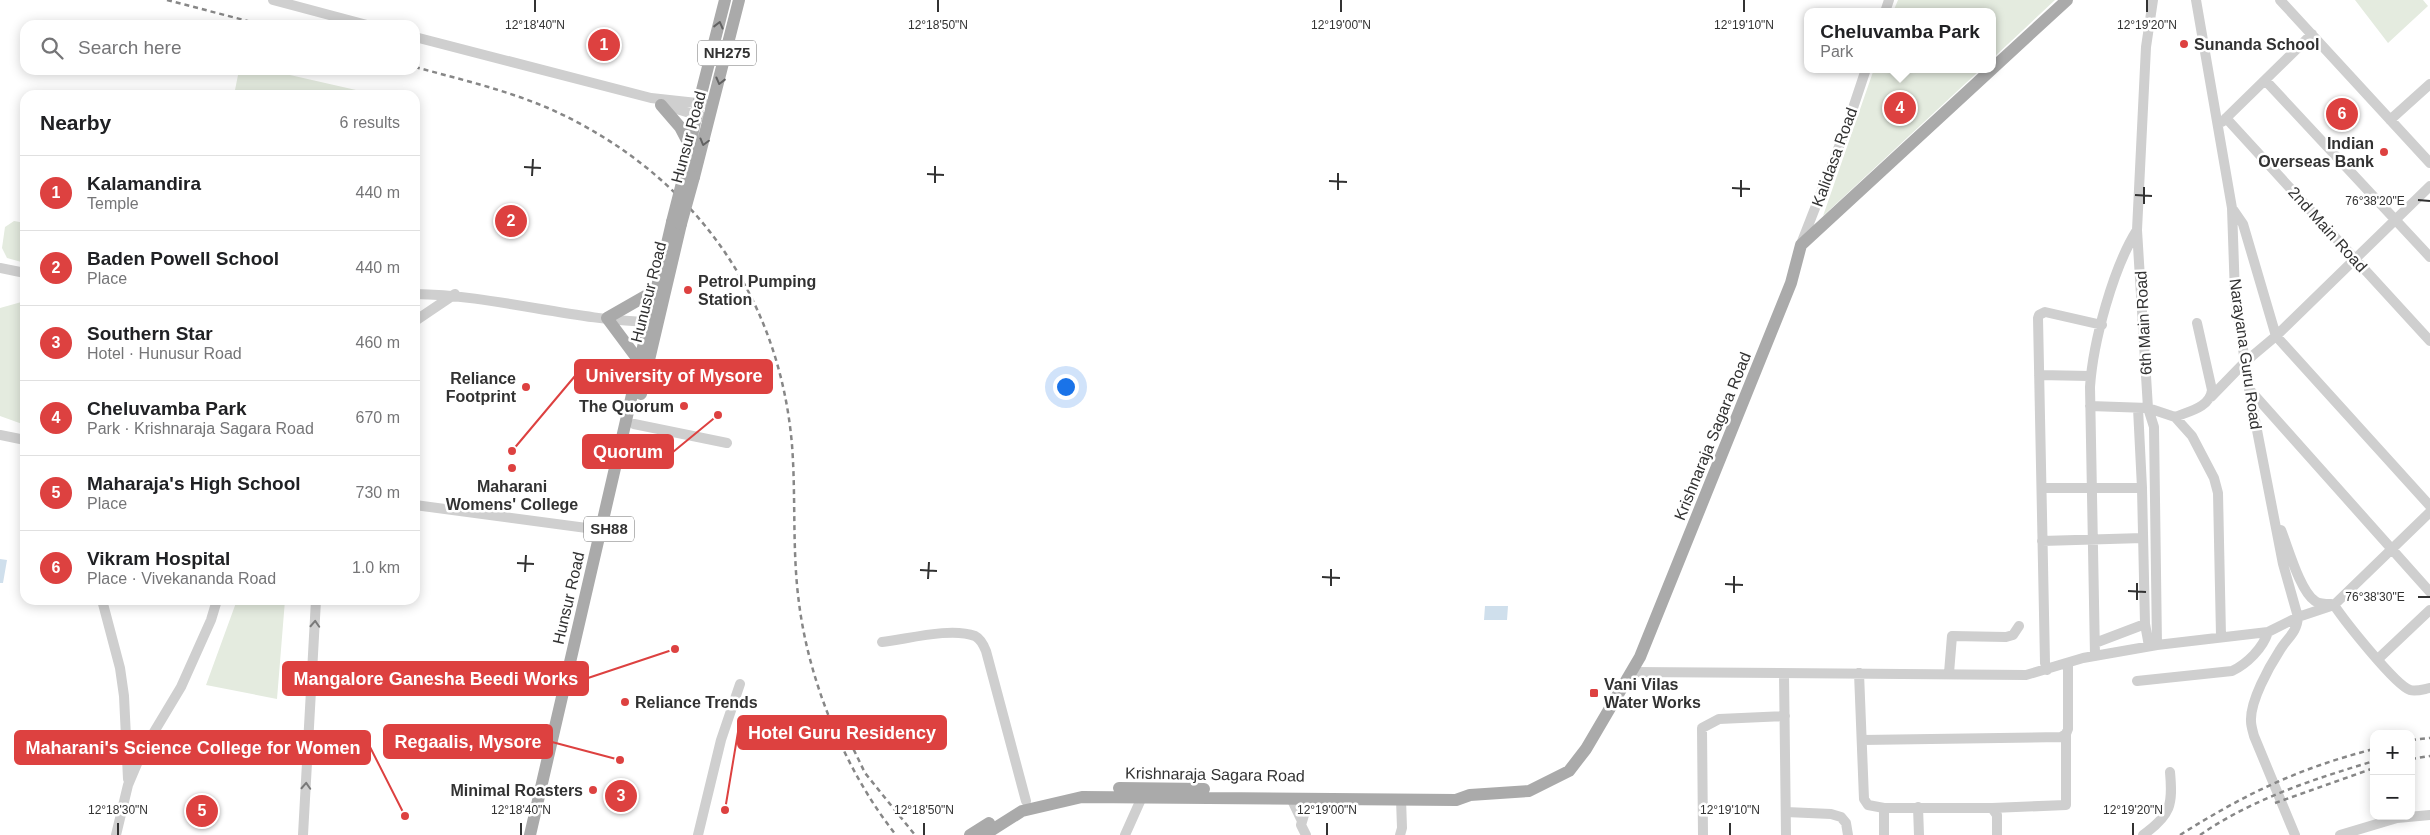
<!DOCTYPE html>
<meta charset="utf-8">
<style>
body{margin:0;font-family:Arial,sans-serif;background:#f2f2f2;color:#202124}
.controls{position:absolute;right:15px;bottom:15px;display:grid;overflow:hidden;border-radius:10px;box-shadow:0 2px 12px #0003}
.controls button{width:45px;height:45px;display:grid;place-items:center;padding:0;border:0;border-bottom:1px solid #e0e0e0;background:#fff;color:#202124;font:25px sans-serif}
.you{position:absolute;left:1065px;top:386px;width:18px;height:18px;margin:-12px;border:4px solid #fff;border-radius:50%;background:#1a73e8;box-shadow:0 0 0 8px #1a73e833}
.badge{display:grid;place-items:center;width:32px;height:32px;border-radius:50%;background:#dd4140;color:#fff;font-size:16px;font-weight:700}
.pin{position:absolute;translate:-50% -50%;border:2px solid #fff;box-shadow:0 1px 5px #0006}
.popup{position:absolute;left:1804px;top:8px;width:192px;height:65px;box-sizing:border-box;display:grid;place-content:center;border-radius:10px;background:#fff;filter:drop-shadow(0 1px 4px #0005);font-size:16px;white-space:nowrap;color:#757577}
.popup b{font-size:19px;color:#202124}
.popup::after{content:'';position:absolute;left:50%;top:100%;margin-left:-10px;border:10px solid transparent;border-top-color:#fff}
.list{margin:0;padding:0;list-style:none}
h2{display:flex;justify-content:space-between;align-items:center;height:65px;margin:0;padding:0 20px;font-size:21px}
h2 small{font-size:16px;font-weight:400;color:#757577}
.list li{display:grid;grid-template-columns:32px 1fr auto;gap:15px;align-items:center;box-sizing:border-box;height:75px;padding:0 20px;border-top:1px solid #e0e0e0}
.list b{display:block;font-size:19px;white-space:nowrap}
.list p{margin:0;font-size:16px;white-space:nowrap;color:#757577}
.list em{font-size:16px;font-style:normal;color:#757577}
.icon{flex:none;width:28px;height:28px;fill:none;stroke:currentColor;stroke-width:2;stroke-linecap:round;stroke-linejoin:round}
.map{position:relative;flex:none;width:2430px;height:835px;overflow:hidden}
.search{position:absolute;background:#fff;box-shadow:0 2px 12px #0003;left:20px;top:20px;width:400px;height:55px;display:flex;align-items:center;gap:12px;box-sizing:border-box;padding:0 18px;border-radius:15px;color:#757577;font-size:19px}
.panel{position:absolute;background:#fff;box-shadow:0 2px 12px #0003;left:20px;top:90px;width:400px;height:515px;border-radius:15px}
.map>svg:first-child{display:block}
</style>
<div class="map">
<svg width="2430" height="835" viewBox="0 0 2430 835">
<rect width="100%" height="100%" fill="#fff"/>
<path fill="#e4ebdf" d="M1898,0H2055L1993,58L1992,12H1893Z
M2355,0H2423L2428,6L2388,43Z
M1874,69H1981L1823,216Z
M239,70H268L378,95H234Z
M14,221L25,223V263L7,258L2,248L5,227Z
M25,301V425L0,416V308Z
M237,600H285L277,699L206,685Z"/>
<path fill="#cfdfec" d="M0,559L7,560L3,583H0Z
M1485,606H1508L1507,620H1484Z"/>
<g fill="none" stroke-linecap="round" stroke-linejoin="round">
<path stroke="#cfcfcf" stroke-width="10" d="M273,0L367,25
M2153,0L2146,47L2137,230L2148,408L2154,427L2157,645
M2196,0L2232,208L2235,295L2249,389L2283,564L2298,617C2297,633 2287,638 2280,650C2269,667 2250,701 2251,721C2251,726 2253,732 2254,736L2295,835
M2280,0L2430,163
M1885,12L1889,0
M415,37L651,98L706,104
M2265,80L2430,257
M660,104L703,117
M2226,118L2430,341
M2390,120L2430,84
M2222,122L2312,34
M2232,208L2243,224L2276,336L2430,506
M1801,244L1847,126L1866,69
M0,268L25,273
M415,294C495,295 574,321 654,322
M415,321L455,294
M2039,375L2090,376
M2249,389L2430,592
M2211,397L2245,362L2276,336L2430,186
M2090,406L2148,408L2175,417L2192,436L2214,478L2218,493L2221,636
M2138,408L2142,488
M2175,417C2190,411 2210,407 2212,390L2197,323
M634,424L727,443
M0,435L25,440
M2042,488H2142L2145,624L2095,643
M415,505L609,531
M2281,530C2288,547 2300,591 2315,601C2319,604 2326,604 2331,604
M2042,541L2143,538
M102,600L120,668L124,696L128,779
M2334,605C2344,620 2395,685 2410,690C2416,692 2424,689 2430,688
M2145,624L2149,646
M882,642C908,639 951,627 975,636C981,639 984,646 986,651L1026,801
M2095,656L2090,387C2093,342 2113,268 2137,230
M2378,659L2430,610
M2047,670L2045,663L2038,318L2039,315L2045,312L2102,325
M1633,672L2026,675L2083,658L2157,645L2268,632L2298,617L2334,605L2430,512
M1859,673L1864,799L1868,805L1884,808H1992L1997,815V835
M1949,673L1952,636L2006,637L2013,635L2019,626
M1784,674L1786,835
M2137,681L2232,671C2247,664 2263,648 2268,632
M1862,740L2061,737L2066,734L2068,729V663
M1291,798L1302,821
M1918,807L1919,835
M1884,808V835
M1992,808L2066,805V734
M1786,812L1831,814L1841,817L1846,823L1848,835
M116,835L128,785L142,752L181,687L211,620L217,600
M303,835L316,600
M698,835L721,740L740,684
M1125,835L1142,797
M1306,835L1301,825L1309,798
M1400,835L1402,828L1401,799
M1703,835L1702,728L1719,719L1785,716
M2143,835C2171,815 2173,805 2170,772
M2340,835L2397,818L2430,815"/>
<path stroke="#aaa" stroke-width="12" d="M1992,69L2067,0
M661,105L680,127L691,148
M684,175L699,102L725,0
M694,177L739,0
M639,361L607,318L656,290
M641,394L681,224
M1119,788L1204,789
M530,835L672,222
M970,835L989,823
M984,835L1022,811L1082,797L1456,800L1470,795L1529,791L1569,771L1586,749L1640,657L1791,283L1801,245L1992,69"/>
<path stroke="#878787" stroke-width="2.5" stroke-dasharray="5 4" stroke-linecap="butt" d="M167,0L263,25
M415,67C459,79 506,90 548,108C688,170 779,291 792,445C796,497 792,551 799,603C809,683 846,772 896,835
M838,717L865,773L915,835
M2411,740L2430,738
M2411,759L2430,756
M2275,803L2374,768
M2180,835C2245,794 2299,768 2374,749
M2200,835C2252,799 2314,779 2374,761"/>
<path stroke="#aaa" stroke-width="12" d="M672,222L684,175
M681,224L694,177"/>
</g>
<defs><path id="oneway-chevron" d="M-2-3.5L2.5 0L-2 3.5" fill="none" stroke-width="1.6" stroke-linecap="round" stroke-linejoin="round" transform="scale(1.25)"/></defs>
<g stroke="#626262">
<use href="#oneway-chevron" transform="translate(719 25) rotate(-76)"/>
<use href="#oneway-chevron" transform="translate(720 81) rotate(104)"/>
<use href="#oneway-chevron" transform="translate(704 142) rotate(105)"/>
</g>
<g stroke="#797979">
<use href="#oneway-chevron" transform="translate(315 624) rotate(-87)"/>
<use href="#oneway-chevron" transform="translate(306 786) rotate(-87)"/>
</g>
<path fill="none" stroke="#323232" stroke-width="2" d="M535,12V0M938,12V0M1341,12V0M1744,12V0M2147,12V0M524,167L541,168M927,174L944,175M532,176L533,159M1329,181L1347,182M935,183V166M1732,188L1750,189M1338,190V173M2135,195L2152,196M1741,197V180M2418,200L2430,201M2144,204V187M517,563L534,564M920,570L937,571M525,572L526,555M1322,577L1340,578M928,579L929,562M1725,584L1743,585M1331,586V569M2128,591L2146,592M1734,593V576M2418,597H2430M2137,600V583M118,835V823M521,835V823M924,835V823M1327,835V823M1730,835V823M2133,835V823"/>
<g fill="#dd4140" stroke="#fff" stroke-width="2">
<circle cx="2184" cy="44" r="5"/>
<circle cx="2384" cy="152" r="5"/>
<circle cx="688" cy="290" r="5"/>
<circle cx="526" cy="387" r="5"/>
<circle cx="684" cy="406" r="5"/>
<circle cx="512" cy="468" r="5"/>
<rect x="1589" y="688" width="10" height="10" rx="2.5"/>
<circle cx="625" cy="702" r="5"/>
<circle cx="593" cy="790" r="5"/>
</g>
<g text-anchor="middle" stroke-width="5" stroke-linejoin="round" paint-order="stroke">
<g fill="#fff" stroke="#707070" stroke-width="1">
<rect x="698" y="40.5" width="58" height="25" rx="4"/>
<rect x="584" y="516.5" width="50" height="25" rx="4"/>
</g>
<g font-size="15" font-weight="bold" fill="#323232">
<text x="727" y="58">NH275</text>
<text x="609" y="534">SH88</text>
</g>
<g font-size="16" font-weight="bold" fill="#323232" stroke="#fff" text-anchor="start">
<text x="2194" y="50">Sunanda School</text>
<text x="2374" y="149" text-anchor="end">Indian<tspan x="2374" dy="18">Overseas Bank</tspan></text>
<text x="698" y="287">Petrol Pumping<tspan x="698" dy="18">Station</tspan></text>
<text x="516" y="384" text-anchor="end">Reliance<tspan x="516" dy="18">Footprint</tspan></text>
<text x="674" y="412" text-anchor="end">The Quorum</text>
<text x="512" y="492" text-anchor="middle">Maharani<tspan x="512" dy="18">Womens' College</tspan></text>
<text x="1604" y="690">Vani Vilas<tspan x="1604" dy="18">Water Works</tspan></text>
<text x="635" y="708">Reliance Trends</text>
<text x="583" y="796" text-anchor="end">Minimal Roasters</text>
</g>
<g font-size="16" fill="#323232" stroke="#fff">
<text transform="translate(688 137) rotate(-75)" y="6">Hunsur Road</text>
<text transform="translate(1834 157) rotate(-70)" y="6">Kalidasa Road</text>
<text transform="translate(2328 229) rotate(48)" y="6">2nd Main Road</text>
<text transform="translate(648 292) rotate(-76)" y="6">Hunusur Road</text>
<text transform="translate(2143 323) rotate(-93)" y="6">6th Main Road</text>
<text transform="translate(2246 354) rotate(82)" y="6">Narayana Guru Road</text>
<text transform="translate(1712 436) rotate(-68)" y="6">Krishnaraja Sagara Road</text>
<text transform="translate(568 598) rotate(-77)" y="6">Hunsur Road</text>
<text transform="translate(1215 774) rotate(1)" y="6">Krishnaraja Sagara Road</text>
</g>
</g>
<g font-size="12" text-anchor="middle" fill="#323232" stroke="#fff" stroke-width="5" stroke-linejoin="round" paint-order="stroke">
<text x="2147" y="29">12°19'20"N</text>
<text x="535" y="29">12°18'40"N</text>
<text x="938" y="29">12°18'50"N</text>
<text x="1341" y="29">12°19'00"N</text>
<text x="1744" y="29">12°19'10"N</text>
<text x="2375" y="205">76°38'20"E</text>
<text x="2375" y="601">76°38'30"E</text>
<text x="118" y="814">12°18'30"N</text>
<text x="521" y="814">12°18'40"N</text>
<text x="924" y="814">12°18'50"N</text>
<text x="1327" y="814">12°19'00"N</text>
<text x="1730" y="814">12°19'10"N</text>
<text x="2133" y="814">12°19'20"N</text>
</g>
<path fill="none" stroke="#dd4140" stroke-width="2" d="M512 451L575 376M718 415L673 452M675 649L588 678M725 810L738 732M620 760L552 742M405 816L370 747"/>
<g fill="#dd4140" stroke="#fff" stroke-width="2">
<circle cx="512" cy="451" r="5"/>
<circle cx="718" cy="415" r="5"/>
<circle cx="675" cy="649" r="5"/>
<circle cx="725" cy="810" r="5"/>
<circle cx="620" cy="760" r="5"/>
<circle cx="405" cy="816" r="5"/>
</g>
<g fill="#dd4140" stroke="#dd4140" stroke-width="2">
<rect x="575" y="360" width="197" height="33" rx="5"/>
<rect x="583" y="435" width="90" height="33" rx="5"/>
<rect x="283" y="662" width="305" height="33" rx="5"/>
<rect x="738" y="716" width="208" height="33" rx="5"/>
<rect x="384" y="725" width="168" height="33" rx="5"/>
<rect x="15" y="731" width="355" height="33" rx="5"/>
</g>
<g font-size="18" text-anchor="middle" font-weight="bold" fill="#fff">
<text x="674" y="382">University of Mysore</text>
<text x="628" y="458">Quorum</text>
<text x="436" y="685">Mangalore Ganesha Beedi Works</text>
<text x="842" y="739">Hotel Guru Residency</text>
<text x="468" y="748">Regaalis, Mysore</text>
<text x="193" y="754">Maharani's Science College for Women</text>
</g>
</svg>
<div class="controls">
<button>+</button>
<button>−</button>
</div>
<div class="you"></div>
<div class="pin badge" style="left:604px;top:45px">1</div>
<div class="pin badge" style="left:511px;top:221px">2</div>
<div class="pin badge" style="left:621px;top:796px">3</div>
<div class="pin badge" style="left:1900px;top:108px">4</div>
<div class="popup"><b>Cheluvamba Park</b>Park</div>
<div class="pin badge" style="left:202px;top:811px">5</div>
<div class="pin badge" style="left:2342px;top:114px">6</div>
<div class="search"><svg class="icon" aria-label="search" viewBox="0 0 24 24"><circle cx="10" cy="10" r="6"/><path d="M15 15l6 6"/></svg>Search here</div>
<section class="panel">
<h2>Nearby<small>6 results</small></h2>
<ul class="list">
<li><span class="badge">1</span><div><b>Kalamandira</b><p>Temple</p></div><em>440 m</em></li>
<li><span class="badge">2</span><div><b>Baden Powell School</b><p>Place</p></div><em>440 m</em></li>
<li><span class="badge">3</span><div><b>Southern Star</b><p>Hotel · Hunusur Road</p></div><em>460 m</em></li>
<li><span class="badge">4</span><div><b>Cheluvamba Park</b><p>Park · Krishnaraja Sagara Road</p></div><em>670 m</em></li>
<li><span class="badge">5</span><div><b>Maharaja's High School</b><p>Place</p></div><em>730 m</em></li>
<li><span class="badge">6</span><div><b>Vikram Hospital</b><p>Place · Vivekananda Road</p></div><em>1.0 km</em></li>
</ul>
</section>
</div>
